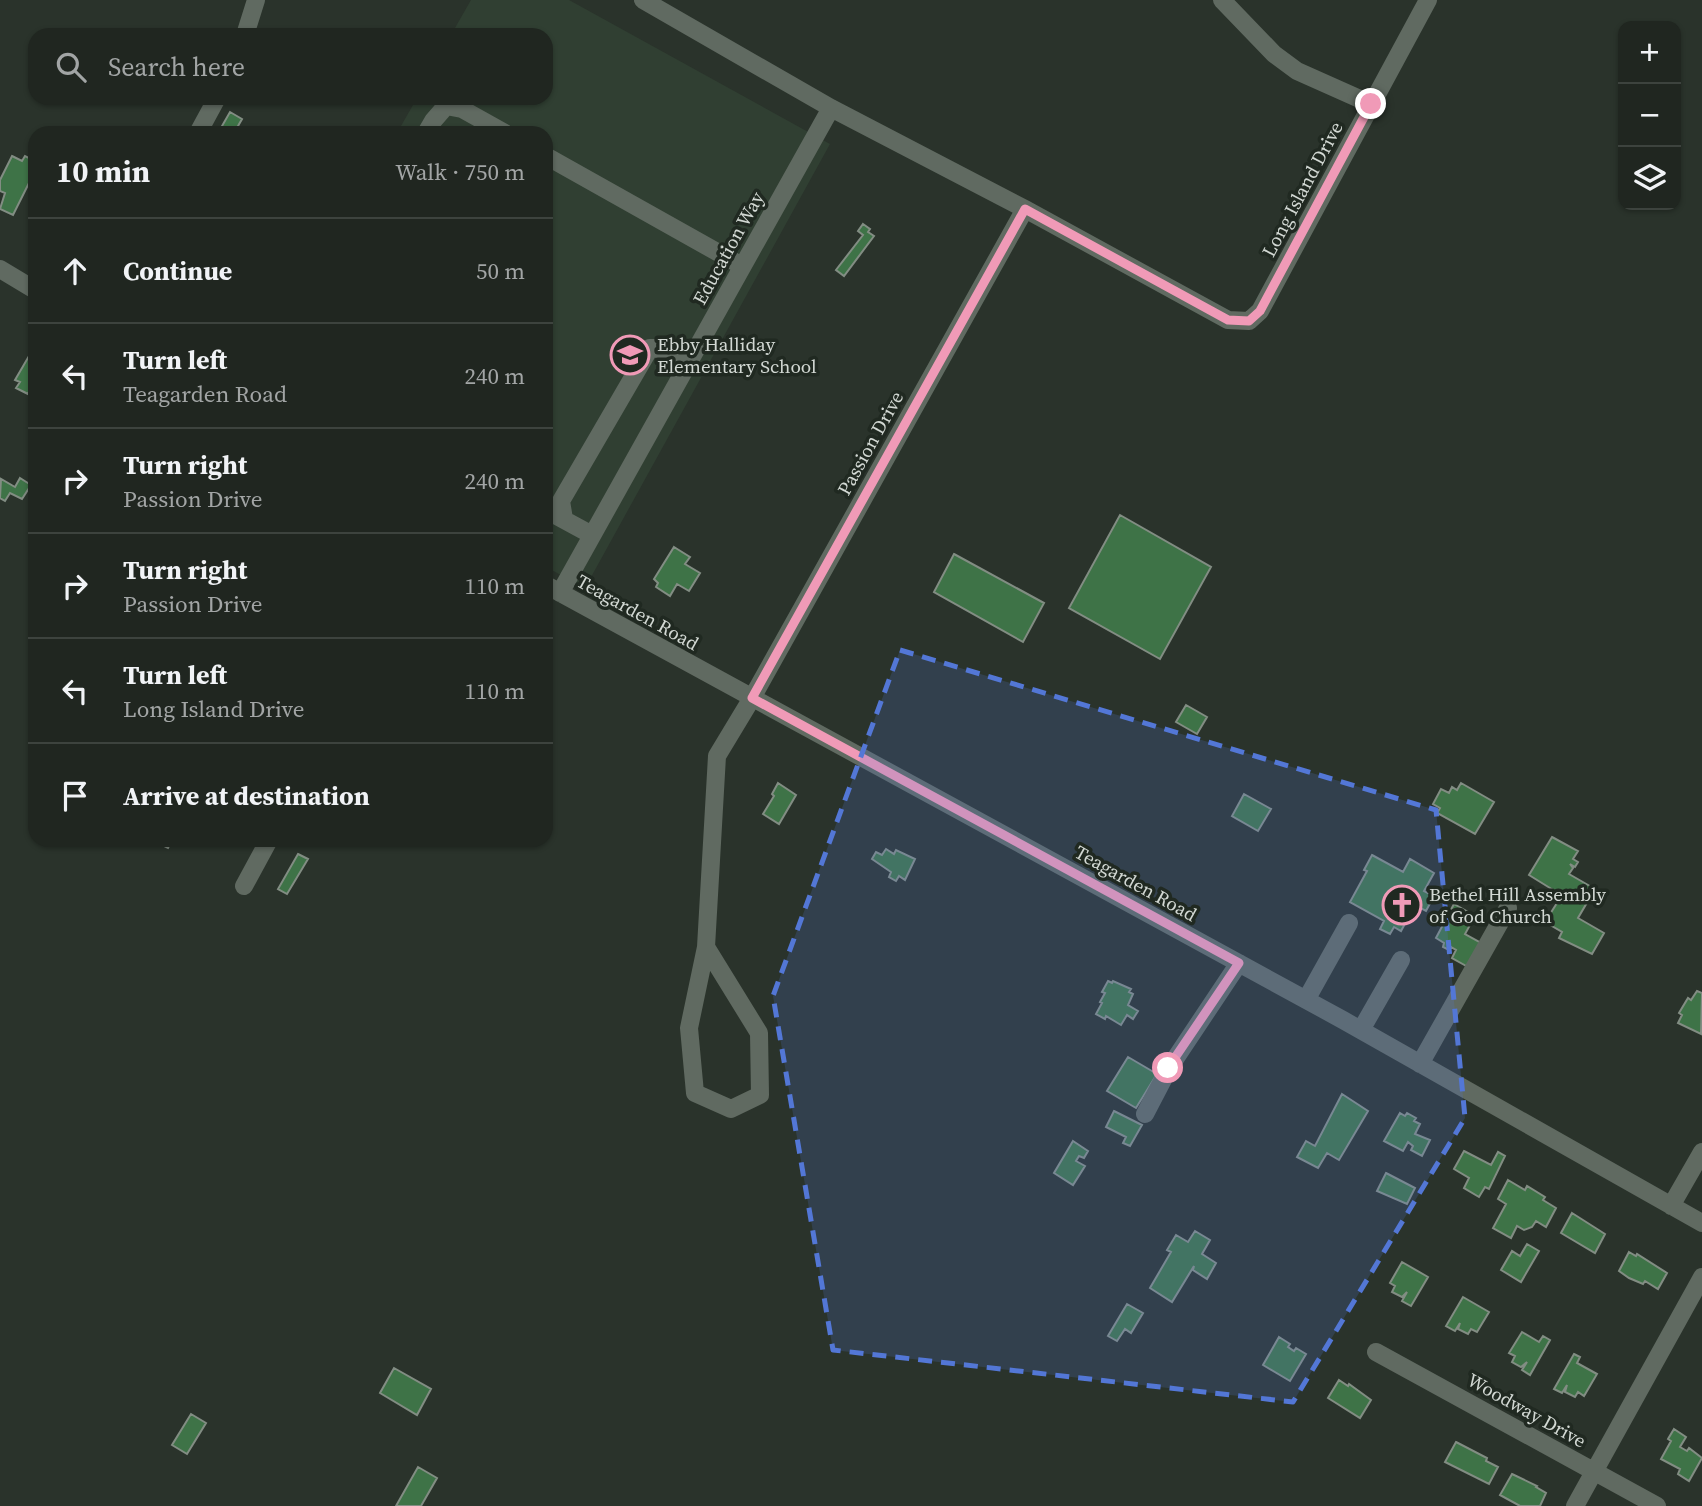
<!DOCTYPE html>
<meta charset="utf-8">
<style>
body{margin:0;font-family:"Source Serif 4",serif;background:#282e29;color:#f1f3f6}
.controls{position:absolute;right:21px;top:21px;display:grid;overflow:hidden;border-radius:14px;box-shadow:0 2px 5px #0004}
.controls button{width:63px;height:63px;display:grid;place-items:center;padding:0;border:0;border-bottom:2px solid #3d433e;background:#202620;color:#f1f3f6;font:35px sans-serif}
.stop{position:absolute;width:21px;height:21px;margin:-16px;border:5px solid #f09ab7;border-radius:50%;background:#fff}
.stop.end{background:#f09ab7;border-color:#fff;box-shadow:0 2px 7px #0008}
.list{margin:0;padding:0;list-style:none}
h2{display:flex;justify-content:space-between;align-items:center;height:91px;margin:0;padding:0 28px;font-size:30px}
h2 small{font-size:23px;font-weight:400;color:#a2a5a5}
.list li{display:grid;grid-template-columns:46px 1fr auto;gap:21px;align-items:center;box-sizing:border-box;height:105px;padding:0 28px;border-top:2px solid #3d433e}
.list b{display:block;font-size:26px;white-space:nowrap}
.list p{margin:0;font-size:23px;white-space:nowrap;color:#a2a5a5}
.list em{font-size:23px;font-style:normal;color:#a2a5a5}
.icon{flex:none;width:38px;height:38px;fill:none;stroke:currentColor;stroke-width:2;stroke-linecap:round;stroke-linejoin:round}
.map{position:relative;flex:none;width:1702px;height:1506px;overflow:hidden}
.search{position:absolute;background:#202620;box-shadow:0 2px 5px #0004;left:28px;top:28px;width:525px;height:77px;display:flex;align-items:center;gap:18px;box-sizing:border-box;padding:0 24px;border-radius:21px;color:#a2a5a5;font-size:26px}
.panel{position:absolute;background:#202620;box-shadow:0 2px 5px #0004;left:28px;top:126px;width:525px;height:721px;border-radius:21px}
.map>svg:first-child{display:block}
</style>
<div class="map">
<svg width="1702" height="1506" viewBox="0 0 1702 1506">
<rect width="100%" height="100%" fill="#2a332b"/>
<path fill="#303f32" d="M471,0H569L830,144L585,588L546,567V133H397L417,98H546V35H451Z"/>
<path fill="#3e7347" stroke="#828d83" stroke-width="2" d="M230,112L242,119L234,133H218Z
M12,156L22,161L25,156L35,161V171L13,215L0,209L5,193L0,191V180Z
M863,224L870,229L868,232L874,236L844,276L836,270L863,235L858,231Z
M29,356L35,359V392L30,389L28,394L16,388L20,382L15,380Z
M20,478L31,485L22,499L10,493L5,501L0,498L1,479L15,487Z
M1120,515L1211,567L1160,659L1069,608Z
M674,547L690,557L685,564L700,573L689,591L677,584L670,596L656,587L658,583L654,579Z
M954,554L1044,603L1023,642L934,592Z
M1186,705L1207,717L1197,734L1176,722Z
M778,783L796,795L779,824L763,814L774,796L772,794Z
M1461,783L1494,802L1475,834L1437,813L1440,808L1433,804L1441,789L1449,793L1452,787L1457,790Z
M1244,794L1271,809L1258,831L1232,816Z
M1552,837L1578,851L1573,859L1578,862L1575,867L1570,864L1573,868L1569,874L1595,889L1578,918L1604,933L1592,954L1559,938L1562,932L1545,922L1564,892L1560,890L1558,893L1529,875Z
M152,840H172L168,848Z
M886,849L894,854L896,850L915,859L905,880L899,876L896,881L889,877L891,872L872,859L876,852L882,855Z
M298,854L308,859L287,894L278,889Z
M1372,855L1403,872L1410,859L1434,873L1424,891L1434,896L1426,911L1415,905L1401,931L1394,927L1390,934L1380,929L1384,921L1350,902L1367,871L1364,870Z
M1454,904L1475,916L1465,934L1481,943L1468,967L1452,958L1456,950L1451,947L1449,950L1443,947L1444,943L1436,938Z
M1108,981L1112,983L1113,981L1131,989L1129,992L1133,994L1128,1005L1138,1011L1133,1019L1127,1015L1121,1025L1106,1016L1105,1019L1096,1014L1102,1003L1100,1002L1105,993L1102,992Z
M1697,991L1702,993L1701,1034L1678,1023L1682,1015L1679,1013L1688,998L1691,1000Z
M1128,1057L1157,1074L1136,1108L1107,1091Z
M1342,1094L1368,1111L1339,1160L1327,1153L1318,1168L1297,1157L1306,1141L1315,1146Z
M1114,1111L1142,1125L1130,1146L1123,1143L1126,1137L1106,1127Z
M1400,1113L1405,1116L1407,1113L1416,1118L1414,1121L1420,1124L1415,1134L1430,1140L1422,1156L1411,1150L1413,1146L1408,1142L1403,1151L1384,1141Z
M1073,1141L1088,1151L1084,1158L1079,1156L1076,1161L1085,1166L1073,1185L1054,1173Z
M1464,1151L1491,1165L1498,1152L1505,1156L1489,1189L1485,1187L1479,1197L1464,1188L1469,1178L1454,1169Z
M1386,1173L1415,1188L1407,1204L1377,1191Z
M1508,1180L1525,1190L1527,1186L1545,1197L1543,1200L1556,1208L1546,1227L1536,1221L1532,1227L1524,1230L1517,1226L1511,1238L1493,1228L1506,1204L1498,1199Z
M1572,1213L1605,1234L1595,1253L1561,1233Z
M1195,1231L1210,1240L1202,1254L1216,1263L1207,1279L1193,1270L1194,1266L1172,1302L1150,1288L1171,1252L1167,1250L1176,1235L1188,1242Z
M1527,1244L1539,1251L1521,1282L1501,1270L1512,1251L1520,1256Z
M1629,1252L1636,1256L1637,1254L1667,1273L1658,1289L1645,1281L1643,1284L1629,1278L1619,1271Z
M1402,1262L1428,1277L1411,1306L1402,1301L1407,1292L1402,1297L1392,1292L1395,1286L1390,1283Z
M1463,1297L1489,1312L1477,1332L1471,1329L1468,1334L1458,1329L1460,1323L1455,1331L1446,1326Z
M1127,1304L1143,1313L1131,1333L1125,1329L1117,1341L1108,1336Z
M1522,1332L1539,1342L1543,1336L1550,1340L1530,1375L1522,1370L1527,1362L1521,1367L1512,1362L1515,1356L1509,1353Z
M1279,1337L1290,1344L1288,1347L1294,1351L1296,1348L1306,1354L1290,1381L1263,1365Z
M1574,1354L1580,1357L1577,1363L1597,1374L1584,1396L1578,1392L1575,1397L1565,1392L1567,1385L1562,1393L1554,1389Z
M394,1368L431,1389L417,1415L380,1393Z
M1339,1380L1348,1386L1349,1384L1371,1400L1360,1418L1328,1398Z
M191,1414L206,1423L187,1454L172,1445Z
M1674,1429L1686,1437L1680,1447L1687,1451L1689,1448L1702,1458L1689,1481L1678,1474L1680,1469L1661,1459L1671,1441L1668,1439Z
M1456,1442L1487,1458L1486,1461L1498,1467L1489,1484L1445,1462Z
M418,1467L437,1478L421,1506H396Z
M1512,1474L1537,1486L1536,1487L1546,1493L1540,1506H1520L1500,1495Z"/>
<g fill="none" stroke-linecap="round" stroke-linejoin="round">
<path stroke="#606a61" stroke-width="18" d="M643,0L831,108L1025,209L1228,320L1249,321L1260,311L1428,0
M1222,0L1274,54L1297,71L1371,104
M245,35L256,0
M198,133L217,98
M426,133L433,121L446,106L462,109L505,133
M546,156L742,266
M0,269L35,290
M546,510L592,535
M564,519L561,501L650,348H656L688,364
M546,585L1343,1020L1702,1223
M560,593L831,108
M244,886L269,840
M706,947L759,1033L760,1095L731,1109L695,1093L689,1028L706,947L717,756L752,698L1025,209
M1306,1000L1349,923
M1361,1030L1401,960
M1420,1064L1508,908
M1145,1114L1169,1068L1239,963
M1671,1206L1702,1152
M1376,1352L1657,1506
M1575,1506L1702,1277"/>
</g>
<g fill="none" stroke-linecap="round" stroke-linejoin="round">
<path stroke="#f09ab7" stroke-width="9" d="M1168,1068L1239,963L752,698L1025,209L1228,320L1249,321L1260,311L1371,104"/>
</g>
<path fill="#5377d6" fill-opacity="0.2" stroke="#5377d6" stroke-width="5" stroke-dasharray="14 9" stroke-linejoin="round" d="M900,650L1436,810L1465,1118L1293,1402L833,1350L773,996Z"/>
<defs>
<symbol id="school-ring" viewBox="-11 -11 22 22"><circle r="9.5" fill="#202921" stroke="#f09ab7" stroke-width="1.5"/><path d="M0-5L7-2L0 1L-7-2ZM-4 1L0 2.5L4 1V4Q0 6-4 4Z" fill="#f09ab7"/></symbol>
<symbol id="church-ring" viewBox="-11 -11 22 22"><circle r="9.5" fill="#202921" stroke="#f09ab7" stroke-width="1.5"/><path d="M-1.2-6h2.4v3.5h3.3v2.4h-3.3V6h-2.4V-.1h-3.3v-2.4h3.3Z" fill="#f09ab7"/></symbol>
</defs>
<g fill-rule="evenodd">
<use href="#school-ring" x="608" y="333" width="44" height="44"/>
<use href="#church-ring" x="1380" y="883" width="44" height="44"/>
</g>
<g text-anchor="middle" stroke-width="7" stroke-linejoin="round" paint-order="stroke">
<g font-size="19" fill="#d2d8d3" stroke="#202921">
<text transform="translate(1302 189) rotate(-62)" y="7">Long Island Drive</text>
<text transform="translate(728 248) rotate(-61)" y="7">Education Way</text>
<text transform="translate(870 443) rotate(-61)" y="7">Passion Drive</text>
<text transform="translate(638 612) rotate(29)" y="7">Teagarden Road</text>
<text transform="translate(1136 883) rotate(29)" y="7">Teagarden Road</text>
<text transform="translate(1527 1410) rotate(29)" y="7">Woodway Drive</text>
</g>
<g font-size="19" fill="#d2d8d3" stroke="#202921" text-anchor="start">
<text x="657" y="351">Ebby Halliday<tspan x="657" dy="22">Elementary School</tspan></text>
<text x="1429" y="901">Bethel Hill Assembly<tspan x="1429" dy="22">of God Church</tspan></text>
</g>
</g>
</svg>
<div class="controls">
<button>+</button>
<button>−</button>
<button><svg class="icon" aria-label="layers" viewBox="0 0 24 24"><path d="M12 4l9 5-9 5-9-5zM3 14l9 5 9-5"/></svg></button>
</div>
<div class="stop" style="left:1168px;top:1068px"></div>
<div class="stop end" style="left:1371px;top:104px"></div>
<div class="search"><svg class="icon" aria-label="search" viewBox="0 0 24 24"><circle cx="10" cy="10" r="6"/><path d="M15 15l6 6"/></svg>Search here</div>
<section class="panel">
<h2>10 min<small>Walk · 750 m</small></h2>
<ul class="list">
<li><svg class="icon" aria-label="ahead" viewBox="0 0 24 24"><path d="M12 20V5M6 11l6-6 6 6"/></svg><div><b>Continue</b></div><em>50 m</em></li>
<li><svg class="icon" aria-label="left" viewBox="0 0 24 24"><path d="M17 20v-9H6M10 6l-5 5 5 5"/></svg><div><b>Turn left</b><p>Teagarden Road</p></div><em>240 m</em></li>
<li><svg class="icon" aria-label="right" viewBox="0 0 24 24"><path d="M7 20v-9h11M14 6l5 5-5 5"/></svg><div><b>Turn right</b><p>Passion Drive</p></div><em>240 m</em></li>
<li><svg class="icon" aria-label="right" viewBox="0 0 24 24"><path d="M7 20v-9h11M14 6l5 5-5 5"/></svg><div><b>Turn right</b><p>Passion Drive</p></div><em>110 m</em></li>
<li><svg class="icon" aria-label="left" viewBox="0 0 24 24"><path d="M17 20v-9H6M10 6l-5 5 5 5"/></svg><div><b>Turn left</b><p>Long Island Drive</p></div><em>110 m</em></li>
<li><svg class="icon" aria-label="arrive" viewBox="0 0 24 24"><path d="M6 21V4h12l-3 4 3 4H6"/></svg><div><b>Arrive at destination</b></div></li>
</ul>
</section>
</div>
